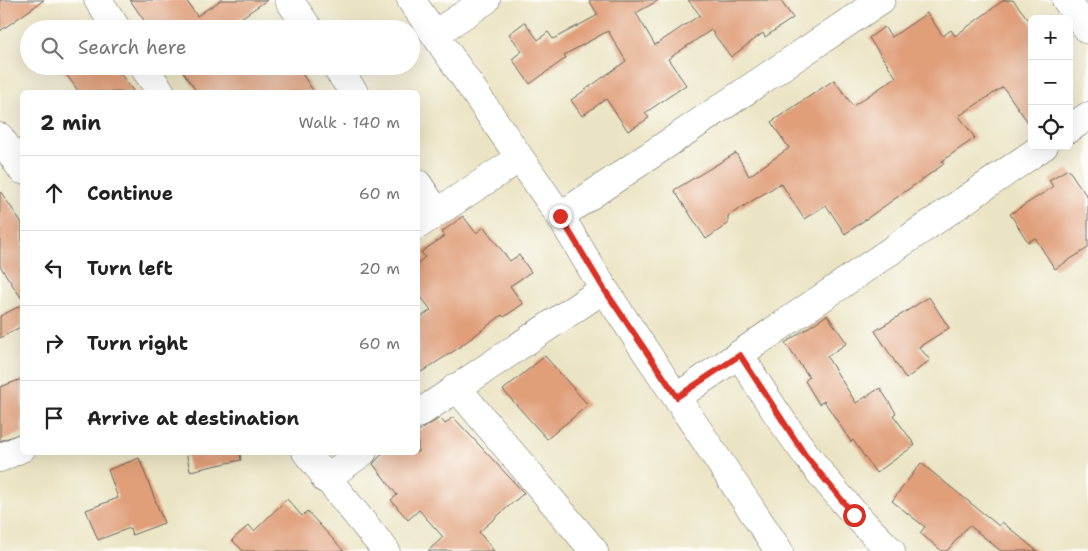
<!DOCTYPE html>
<meta charset="utf-8">
<style>
body{margin:0;font-family:"Shantell Sans",sans-serif;background:#f6f6f6;color:#222}
.controls{position:absolute;right:15px;top:15px;display:grid;overflow:hidden;border-radius:8px;box-shadow:0 5px 20px #0002}
.controls button{width:45px;height:45px;display:grid;place-items:center;padding:0;border:0;border-bottom:1px solid #e0e0e0;background:#fff;color:#222;font:25px sans-serif}
.stop{position:absolute;width:15px;height:15px;margin:-11px;border:4px solid #d93025;border-radius:50%;background:#fff}
.stop.end{background:#d93025;border-color:#fff;box-shadow:0 1px 5px #0008}
.list{margin:0;padding:0;list-style:none}
h2{display:flex;justify-content:space-between;align-items:center;height:65px;margin:0;padding:0 20px;font-size:21px}
h2 small{font-size:16px;font-weight:400;color:#767676}
.list li{display:grid;grid-template-columns:32px 1fr auto;gap:15px;align-items:center;box-sizing:border-box;height:75px;padding:0 20px;border-top:1px solid #e0e0e0}
.list b{display:block;font-size:19px;white-space:nowrap}
.list em{font-size:16px;font-style:normal;color:#767676}
.icon{flex:none;width:28px;height:28px;fill:none;stroke:currentColor;stroke-width:2;stroke-linecap:round;stroke-linejoin:round}
.map{position:relative;flex:none;width:1088px;height:551px;overflow:hidden}
.search{position:absolute;background:#fff;box-shadow:0 5px 20px #0002;left:20px;top:20px;width:400px;height:55px;display:flex;align-items:center;gap:12px;box-sizing:border-box;padding:0 18px;border-radius:28px;color:#767676;font-size:19px}
.panel{position:absolute;background:#fff;box-shadow:0 5px 20px #0002;left:20px;top:90px;width:400px;height:365px;border-radius:8px}
.map>svg:first-child{display:block}
</style>
<div class="map">
<svg width="1088" height="551" viewBox="0 0 1088 551">
<rect width="100%" height="100%" fill="#fdfcf7"/>
<filter id="ink" filterUnits="userSpaceOnUse"><feTurbulence type="fractalNoise" baseFrequency=".02" numOctaves="2"/><feDisplacementMap in="SourceGraphic" scale="10" xChannelSelector="R" yChannelSelector="G"/><feConvolveMatrix kernelMatrix="1 2 1 2 8 2 1 2 1" color-interpolation-filters="sRGB"/></filter>
<filter id="wash" filterUnits="userSpaceOnUse"><feTurbulence type="fractalNoise" baseFrequency=".0096" numOctaves="4" result="noise"/><feDisplacementMap in="SourceGraphic" scale="20" xChannelSelector="R" yChannelSelector="G"/><feGaussianBlur stdDeviation="1.12" result="paint"/><feColorMatrix in="noise" values="0 0 0 0 0 0 0 0 0 0 0 0 0 0 0 0 0 1.4 0 .05"/><feComposite in="paint" operator="in"/></filter>
<g filter="url(#wash)">
<rect width="100%" height="100%" fill="#ebe4c4"/>
<g id="blocks">
<path fill="#e09e79" d="M0,0H44L0,31Z
M130,0H186L197,16L221,0H267L225,29H150Z
M589,0H659L636,13L655,45L700,15L688,0H780L793,18L765,37L763,33L731,57L711,30L668,59L686,85L645,113L649,118L628,131L606,99L582,116L571,100L626,61L608,31L564,55L566,58L530,84L512,59L522,51L509,34L525,22L538,40L548,32L553,39L598,15Z
M1004,0H1013L1032,24V128L1003,87L959,116L975,138L942,161L944,164L845,234L826,205L804,219L781,183L728,216V224L706,239L674,190L736,153L749,176L789,148L771,122L834,80L853,106L896,77L869,38L884,27L892,37L927,13L943,36L951,30L955,36Z
M60,66H115L134,92H79Z
M179,66H297L314,92H197Z
M1068,169L1088,198V248L1055,269L1035,238L1028,242L1010,214L1053,187L1049,180Z
M0,191L22,223V299L0,266Z
M463,216L476,233L484,227L510,261L519,255L531,272L510,286L523,304L504,317L502,315L454,351L418,374V319L431,310L418,293V263L425,257L421,252L445,236L442,232Z
M929,297L949,328L919,347L930,360L906,379L875,331Z
M22,305V326L0,338V316Z
M827,315L847,343L827,357L856,403L880,388L896,413L893,415L915,445L876,473L853,440L851,442L824,401L819,404L805,381L809,377L785,343Z
M545,356L588,405L547,439L503,390Z
M22,379V433L0,441V387Z
M453,417L524,493L479,532L494,551H428L443,537L419,510L408,520L391,500L397,495L373,464L384,452H418V431L440,418L445,424Z
M186,452H240L241,460L190,471Z
M139,458L164,523L132,535L130,528L98,540L86,510L118,498L108,470Z
M921,463L999,526L1002,522L1037,551H1001L969,525L947,551H942L920,533L925,527L892,501Z
M287,499L302,516L307,511L344,551H243L232,540L249,525L254,531Z"/>
</g>
</g>
<g filter="url(#ink)">
<use href="#blocks" fill-opacity="0" stroke="#646257" stroke-width="1"/>
<g fill="none" stroke-linecap="round" stroke-linejoin="round">
<defs>
<path id="minor" d="M98,0L117,29
M289,0L309,29
M411,0L560,216L604,289L779,551
M1066,0L1088,30
M435,34L486,0
M143,66L161,92
M335,66L354,92
M1069,129L1088,116
M0,137L22,170
M418,184L437,212
M560,216L881,0
M418,225L520,158
M740,355C783,427 830,493 891,551
M456,387L594,551
M677,397L1044,146
M418,414L604,289
M306,452L386,551
M0,458L22,448
M325,479L363,452"/>
</defs>
<use href="#minor" stroke="#646257" stroke-width="29"/>
<use href="#minor" stroke="#fff" stroke-width="28"/>
</g>
</g>
<g fill="none" stroke-linecap="round" stroke-linejoin="round" filter="url(#ink)">
<path stroke="#d93025" stroke-width="6" d="M560,216L604,289L677,397L740,355L805,455L854,515"/>
</g>
</svg>
<div class="controls">
<button>+</button>
<button>−</button>
<button><svg class="icon" aria-label="locate" viewBox="0 0 24 24"><circle cx="12" cy="12" r="6"/><path d="M12 2v4M12 18v4M2 12h4M18 12h4"/></svg></button>
</div>
<div class="stop" style="left:854px;top:515px"></div>
<div class="stop end" style="left:560px;top:216px"></div>
<div class="search"><svg class="icon" aria-label="search" viewBox="0 0 24 24"><circle cx="10" cy="10" r="6"/><path d="M15 15l6 6"/></svg>Search here</div>
<section class="panel">
<h2>2 min<small>Walk · 140 m</small></h2>
<ul class="list">
<li><svg class="icon" aria-label="ahead" viewBox="0 0 24 24"><path d="M12 20V5M6 11l6-6 6 6"/></svg><div><b>Continue</b></div><em>60 m</em></li>
<li><svg class="icon" aria-label="left" viewBox="0 0 24 24"><path d="M17 20v-9H6M10 6l-5 5 5 5"/></svg><div><b>Turn left</b></div><em>20 m</em></li>
<li><svg class="icon" aria-label="right" viewBox="0 0 24 24"><path d="M7 20v-9h11M14 6l5 5-5 5"/></svg><div><b>Turn right</b></div><em>60 m</em></li>
<li><svg class="icon" aria-label="arrive" viewBox="0 0 24 24"><path d="M6 21V4h12l-3 4 3 4H6"/></svg><div><b>Arrive at destination</b></div></li>
</ul>
</section>
</div>
